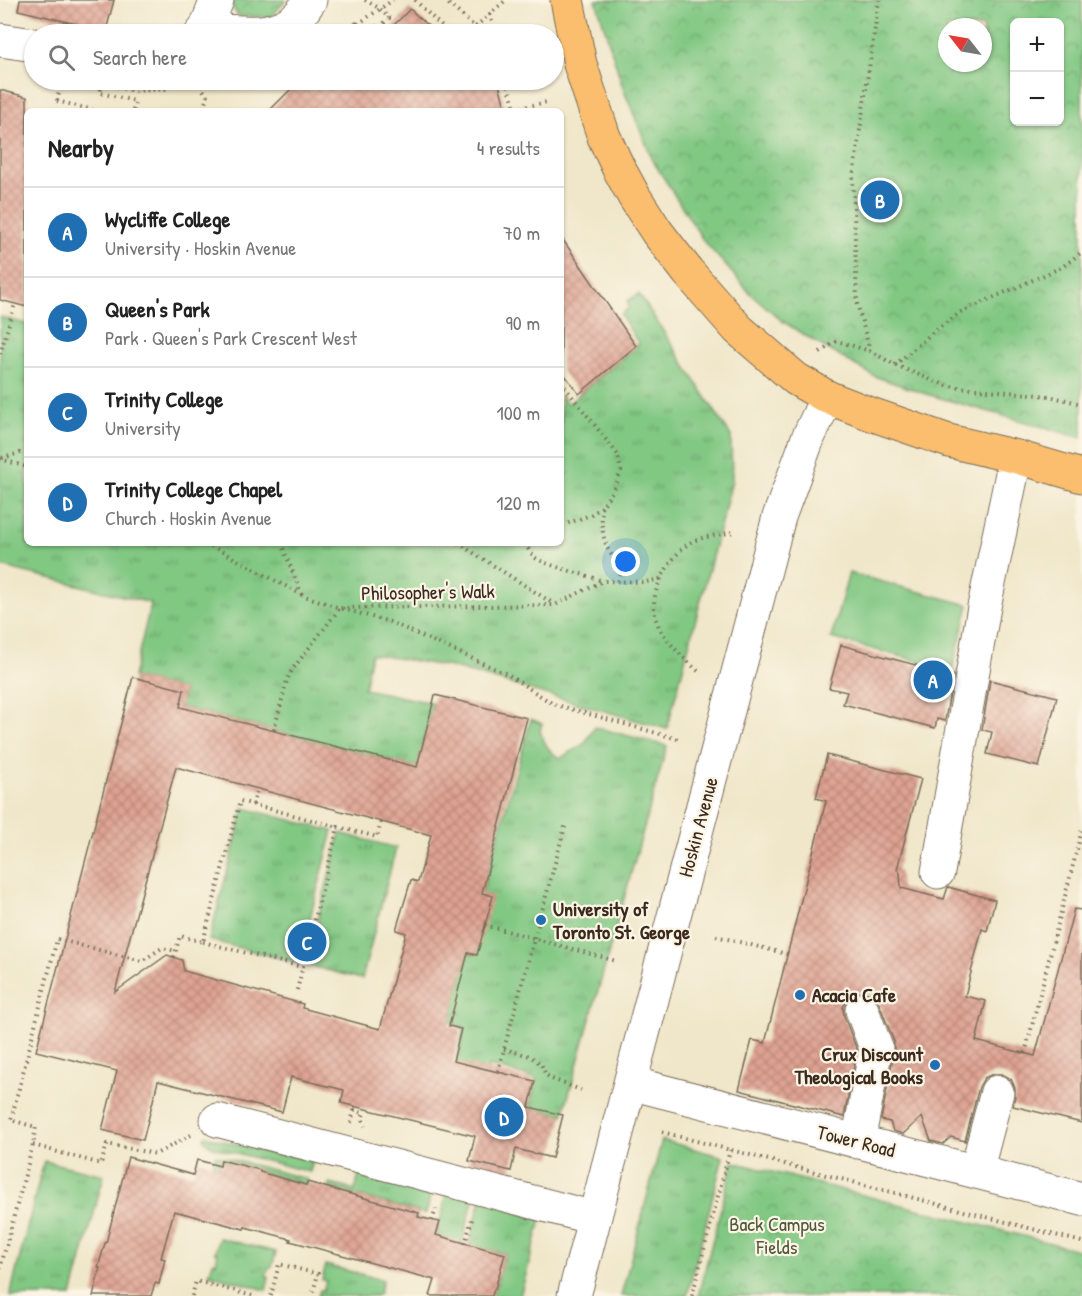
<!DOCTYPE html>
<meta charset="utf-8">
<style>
body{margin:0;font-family:"Patrick Hand",sans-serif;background:#f2f2f2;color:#222}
.controls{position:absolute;right:18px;top:18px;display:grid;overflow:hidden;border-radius:9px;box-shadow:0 2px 4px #0004}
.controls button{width:54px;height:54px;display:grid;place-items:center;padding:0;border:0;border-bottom:2px solid #e0e0e0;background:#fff;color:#222;font:30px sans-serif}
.compass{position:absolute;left:938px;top:18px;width:54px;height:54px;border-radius:50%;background:#fff;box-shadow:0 2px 4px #0004;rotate:301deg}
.you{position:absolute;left:626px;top:562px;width:21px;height:21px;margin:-15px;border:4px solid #fff;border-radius:50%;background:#1a73e8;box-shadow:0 0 0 9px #1a73e833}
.badge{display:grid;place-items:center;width:39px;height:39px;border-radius:50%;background:#1f6fb2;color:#fff;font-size:20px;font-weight:700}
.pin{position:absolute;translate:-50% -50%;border:3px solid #fff;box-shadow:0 2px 6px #0006}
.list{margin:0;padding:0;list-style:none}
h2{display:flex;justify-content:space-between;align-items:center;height:78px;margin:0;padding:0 24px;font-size:26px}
h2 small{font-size:20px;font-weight:400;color:#767676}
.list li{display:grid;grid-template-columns:39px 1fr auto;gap:18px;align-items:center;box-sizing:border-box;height:90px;padding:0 24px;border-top:2px solid #e0e0e0}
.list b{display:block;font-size:22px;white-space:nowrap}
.list p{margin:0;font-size:20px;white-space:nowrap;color:#767676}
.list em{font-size:20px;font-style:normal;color:#767676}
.icon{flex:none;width:33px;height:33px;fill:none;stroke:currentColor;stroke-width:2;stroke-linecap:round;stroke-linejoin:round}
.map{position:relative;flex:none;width:1082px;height:1296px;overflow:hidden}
.search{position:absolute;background:#fff;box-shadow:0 2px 4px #0004;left:24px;top:24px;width:540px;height:66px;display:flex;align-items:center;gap:15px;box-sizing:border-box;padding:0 21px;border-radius:33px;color:#767676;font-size:22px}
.panel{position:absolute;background:#fff;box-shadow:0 2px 4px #0004;left:24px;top:108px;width:540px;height:438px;border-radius:9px}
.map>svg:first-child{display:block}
</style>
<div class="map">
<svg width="1082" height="1296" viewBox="0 0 1082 1296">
<defs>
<pattern id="grass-tufts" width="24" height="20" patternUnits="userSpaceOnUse" patternTransform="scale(1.5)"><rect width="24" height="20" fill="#81c883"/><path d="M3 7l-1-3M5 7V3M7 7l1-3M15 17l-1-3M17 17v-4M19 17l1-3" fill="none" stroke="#6ba36b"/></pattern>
<pattern id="park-crowns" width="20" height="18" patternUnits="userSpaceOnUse" patternTransform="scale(1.5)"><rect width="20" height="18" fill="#81c883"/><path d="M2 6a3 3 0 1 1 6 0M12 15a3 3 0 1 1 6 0" fill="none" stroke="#6ba36b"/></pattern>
<pattern id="building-cross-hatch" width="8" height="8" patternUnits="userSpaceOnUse" patternTransform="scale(1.5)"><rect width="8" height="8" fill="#dfa393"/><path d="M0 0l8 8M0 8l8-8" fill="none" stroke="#b68577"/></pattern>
</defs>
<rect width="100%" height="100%" fill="#fcf5e5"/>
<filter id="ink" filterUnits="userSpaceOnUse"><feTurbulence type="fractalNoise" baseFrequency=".0167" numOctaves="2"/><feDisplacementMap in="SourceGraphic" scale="12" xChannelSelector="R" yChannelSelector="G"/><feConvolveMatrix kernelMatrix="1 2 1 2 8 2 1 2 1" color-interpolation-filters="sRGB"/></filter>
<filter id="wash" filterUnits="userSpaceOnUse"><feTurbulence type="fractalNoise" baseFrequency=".008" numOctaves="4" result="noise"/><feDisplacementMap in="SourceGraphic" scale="24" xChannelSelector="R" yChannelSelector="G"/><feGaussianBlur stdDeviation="1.35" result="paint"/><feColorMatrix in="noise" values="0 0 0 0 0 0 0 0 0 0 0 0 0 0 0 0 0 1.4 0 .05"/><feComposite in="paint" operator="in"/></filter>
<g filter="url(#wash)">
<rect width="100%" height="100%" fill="#f0e7ca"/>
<path fill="url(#grass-tufts)" stroke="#5e7950" stroke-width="1.5" d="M639,294L731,436L732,481L667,729L451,667L371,654L364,689L433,703L417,767L180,707L184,690L133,677L151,603L0,566V317L27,324V543H561V396L568,404L639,344L621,315L629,307L627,301Z
M531,719L542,724L540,731C544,742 549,754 561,758L584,744L595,727L667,746L563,1115L529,1107L537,1079L489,1066L483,1086L453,1079L464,1028L450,1022L468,953L477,955L482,893Z
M244,808L333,831L298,963L209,940Z
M340,833L396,848L362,979L306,965Z
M205,1136L274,1154L291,1155L313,1160L310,1172L216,1148L209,1145L204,1139Z
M662,1140L723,1157L687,1296H621Z
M215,1155L307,1179L308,1183H307L306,1185L222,1160L218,1170L213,1164Z
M44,1161L104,1175L72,1296H10Z
M361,1168L433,1186L426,1214L328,1188L329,1184L355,1190Z
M448,1190L474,1197L462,1243L435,1241Z
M481,1199L540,1219V1224L520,1296H492L494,1289H495L505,1254L469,1245Z
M219,1238L276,1252L272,1267H269L266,1276L269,1277L266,1290L209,1274L213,1262L216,1263L218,1253L215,1252Z
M326,1265L383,1280L379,1295L377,1294L376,1296H318L320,1290L323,1291L326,1281L322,1280Z"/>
<path fill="url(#park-crowns)" stroke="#5e7950" stroke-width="1.5" fill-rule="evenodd" d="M232,0H286L271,17L239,16L234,10Z
M596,0H1082V438L926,394L874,376L827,349L782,321L750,293L703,240L653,161L623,88ZM1060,22V122H1014V22ZM947,27H983V63H947Z
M733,1162L1082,1251V1296H698Z"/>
<path fill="#81c883" stroke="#5e7950" stroke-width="1.5" d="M849,573L969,605L952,670L831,638Z"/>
<g id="blocks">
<path fill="url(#building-cross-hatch)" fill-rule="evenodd" d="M20,0H114L106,31L18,10Z
M410,9L437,34H385Z
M356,22L367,33L376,25L385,34H343Z
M300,80H498L506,111H269Z
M0,90L27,97V307L0,300Z
M561,237L636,346L579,394L561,370Z
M841,645L953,675L945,721L937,719L935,728L843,704L847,692L829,688Z
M133,677L184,690L180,707L417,767L435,695L527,718L482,893L493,896L477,955L468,953L449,1026L461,1029L453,1061L535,1081L529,1107L563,1115L552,1158L516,1149L511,1171L469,1161L475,1136L341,1103L344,1090L291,1077L282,1112L158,1081L143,1140L102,1130L117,1071L36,1051ZM176,767L431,835L418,882L411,880L396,930L406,933L380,1029L302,1008L303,1004L184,971L182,960L167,955L115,992Z
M990,680L1057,697L1039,767L987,754L992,732L982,730Z
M827,755L921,779L897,869L900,873L901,888L944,899L948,887L995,900L987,931L982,929L965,996L986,1001L976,1041L1035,1056L1074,909L1082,910V1123L1013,1106L1015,1096V1088L1011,1079L1002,1074H993L984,1078L979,1087L965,1141L951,1137L943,1144L931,1141L922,1117L903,1134L893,1131L890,1122L881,1120L894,1052V1042L879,1003L873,995L865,992H856L848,998L843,1007L844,1016L857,1050L844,1117L739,1090L752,1040L765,1043L826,801L816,798Z
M128,1157L193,1175L197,1160L220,1166L221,1160L260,1170V1172L306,1185L307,1182L419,1213L418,1217L440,1222L436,1235L505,1254L495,1289H494L492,1296H430L435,1280L290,1241L291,1239L245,1227L244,1229L174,1211L161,1258L165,1259L159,1284L155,1283L151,1296H93L100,1268H98L105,1243H106Z"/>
</g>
</g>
<g filter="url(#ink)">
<use href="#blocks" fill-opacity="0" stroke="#7a6c5a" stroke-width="1.5"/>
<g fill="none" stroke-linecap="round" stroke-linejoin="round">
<defs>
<path id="minor" d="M205,30C235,31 276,40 299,15C303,11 307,5 310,0
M201,34L205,30L217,0
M0,40L34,45
M938,872L984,607L1013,469L1017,457
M630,1083L1082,1199
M217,1120L594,1218
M858,1142L876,1048L862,1010
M976,1172L997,1092
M574,1296L779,517L808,438L827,397"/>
<path id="major" d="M567,0L580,64L604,137L618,167L635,198L657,232L688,272L738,329L796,379L827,397L868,413L949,441L1017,457L1082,476"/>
</defs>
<use href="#minor" stroke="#7a6c5a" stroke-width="35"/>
<use href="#major" stroke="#7a6c5a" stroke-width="35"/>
<path stroke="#7a6c5a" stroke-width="4" stroke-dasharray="1.5 4.5" stroke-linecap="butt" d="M365,0L379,8L389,18L379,28
M415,0L449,34
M444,0L475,27L506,0
M490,14L495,34
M358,24L393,0
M468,34L475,27
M88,80L134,91L167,89L180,80
M197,80L207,96L203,111
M507,80L515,109L547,102
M102,83L100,93L135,101L133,111
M57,101L97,111
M57,101L62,80
M507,111L515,109
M870,351L857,303L853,178L879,0
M820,352L837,341L870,351L895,365L929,379L948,386L1049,396L1082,404
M0,354L15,304
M895,365L932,333L961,312L1062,267L1082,252
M561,382L618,455L621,471L613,490L602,507L590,515L561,526
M2,458L27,451
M0,459L27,467
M602,507C601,521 602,538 609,551C616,563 624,565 619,581
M206,543L302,595L340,608L555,605L603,581L646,582L660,579
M281,543L302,595
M458,543L554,604
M530,543L528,548C528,549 533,555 533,556C544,566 586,574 602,581
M698,671C664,640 637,615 667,568C673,558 682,547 693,541C702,537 723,534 734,532
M274,730L287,680L292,670L340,608L390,622L507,674L553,704L678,739
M253,805L257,788
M485,925L616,961
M716,936L787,954
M203,942L302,967
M174,957L180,936L203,942L240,801L338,827
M297,990L338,827L377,837L381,822
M504,1049L530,1056L541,1064L546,1075L552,1079L581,1090
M1025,1053L1082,830
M498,1071L566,823
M354,1110L364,1113L362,1118L365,1126
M351,1123L355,1106
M662,1132L1082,1242
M33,1145L101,1164L107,1144L156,1154L191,1135
M432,1221L436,1209
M465,1244L472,1219
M0,1269L33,1145L36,1127L11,1120L57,939L142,961L162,948L176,951
M192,1296L196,1281L253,1296
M271,1296L279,1264L318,1274L312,1296
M692,1296L730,1150"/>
<use href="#minor" stroke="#fff" stroke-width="33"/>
<use href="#major" stroke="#fabe6e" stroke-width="33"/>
</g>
</g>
<g fill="#1f6fb2" stroke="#fcf5e5" stroke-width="2">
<circle cx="541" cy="920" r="6"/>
<circle cx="800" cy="995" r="6"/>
<circle cx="935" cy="1065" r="6"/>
</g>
<g text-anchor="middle" stroke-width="4.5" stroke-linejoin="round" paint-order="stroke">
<g font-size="20" fill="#3b2a1e" stroke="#fcf5e5">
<text transform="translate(428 592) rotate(-1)" y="7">Philosopher's Walk</text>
<text transform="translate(698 827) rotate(-75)" y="7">Hoskin Avenue</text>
<text transform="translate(856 1141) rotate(14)" y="7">Tower Road</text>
</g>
<g font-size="20" font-weight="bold" fill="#3b2a1e" stroke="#fcf5e5" text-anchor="start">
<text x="553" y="916">University of<tspan x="553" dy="23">Toronto St. George</tspan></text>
<text x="812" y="1002">Acacia Cafe</text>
<text x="923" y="1061" text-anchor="end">Crux Discount<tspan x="923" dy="23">Theological Books</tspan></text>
</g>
<g font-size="20" fill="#50593c" stroke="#fcf5e5">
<text x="777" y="1231">Back Campus<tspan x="777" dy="23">Fields</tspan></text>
</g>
</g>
</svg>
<div class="controls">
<button>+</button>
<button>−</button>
</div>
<svg class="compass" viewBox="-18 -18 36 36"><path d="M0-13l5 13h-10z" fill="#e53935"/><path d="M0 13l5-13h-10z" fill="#767676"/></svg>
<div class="you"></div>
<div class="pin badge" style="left:933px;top:680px">A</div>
<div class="pin badge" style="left:880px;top:200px">B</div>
<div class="pin badge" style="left:307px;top:942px">C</div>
<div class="pin badge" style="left:504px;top:1117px">D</div>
<div class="search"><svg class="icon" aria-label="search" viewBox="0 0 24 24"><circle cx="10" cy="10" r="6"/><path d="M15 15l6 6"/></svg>Search here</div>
<section class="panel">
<h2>Nearby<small>4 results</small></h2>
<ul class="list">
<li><span class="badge">A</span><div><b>Wycliffe College</b><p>University · Hoskin Avenue</p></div><em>70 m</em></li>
<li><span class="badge">B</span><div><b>Queen's Park</b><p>Park · Queen's Park Crescent West</p></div><em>90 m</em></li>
<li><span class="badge">C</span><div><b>Trinity College</b><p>University</p></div><em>100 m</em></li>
<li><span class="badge">D</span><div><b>Trinity College Chapel</b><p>Church · Hoskin Avenue</p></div><em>120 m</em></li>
</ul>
</section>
</div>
